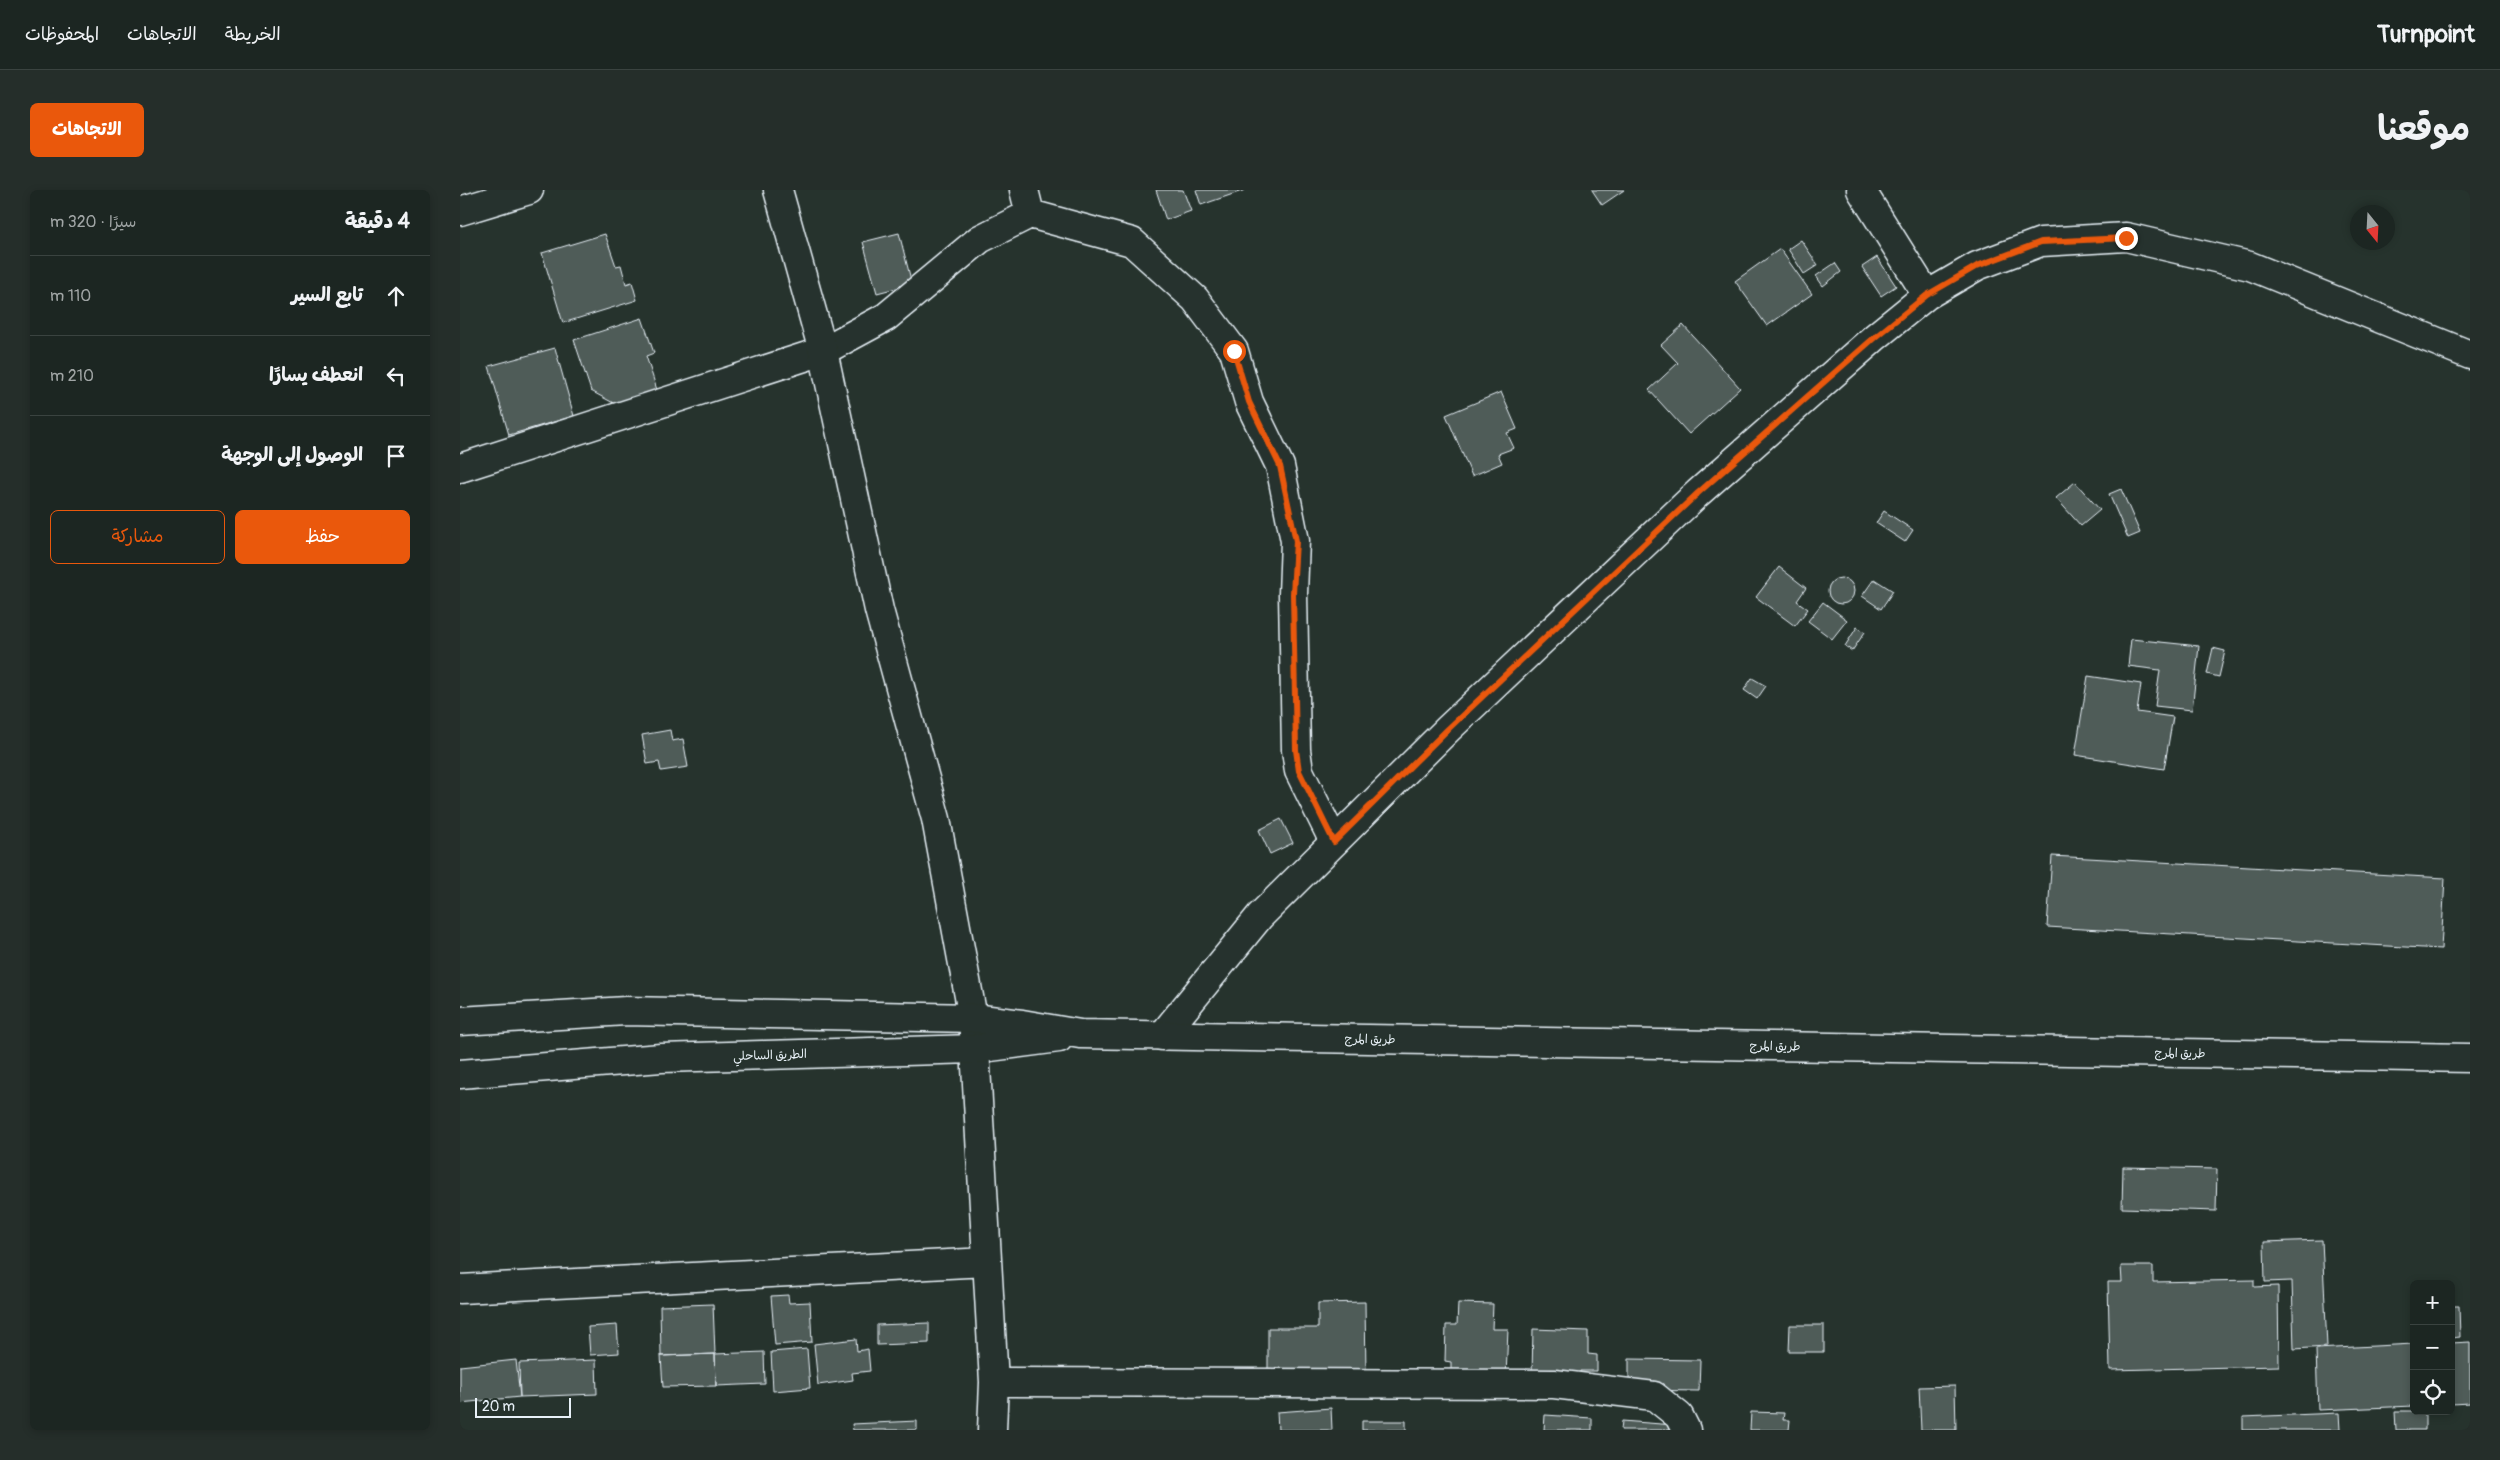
<!DOCTYPE html>
<html lang="ar">
<meta charset="utf-8">
<style>
body{margin:0;font-family:Pangolin,"Playpen Sans Arabic",sans-serif;background:#252e2a;color:#f1f3f6;direction:rtl}
.controls{position:absolute;right:15px;bottom:15px;display:grid;overflow:hidden;border-radius:8px;box-shadow:0 2px 8px #0003}
.controls button{width:45px;height:45px;display:grid;place-items:center;padding:0;border:0;border-bottom:1px solid #3a4340;background:#1c2622;color:#f1f3f6;font:25px sans-serif}
.compass{position:absolute;left:1890px;top:15px;width:45px;height:45px;border-radius:50%;background:#1c2622;box-shadow:0 2px 8px #0003;rotate:162deg}
.scale{position:absolute;left:15px;bottom:12px;width:96px;box-sizing:border-box;padding-left:5px;border:2px solid #e8f1f8;border-top:0;font-size:14px;line-height:18px;white-space:nowrap;color:#e8f1f8;-webkit-text-stroke:4px #26332d;paint-order:stroke}
.stop{position:absolute;width:15px;height:15px;margin:-11px;border:4px solid #ea580c;border-radius:50%;background:#fff}
.stop.end{background:#ea580c;border-color:#fff;box-shadow:0 1px 5px #0008}
.list{margin:0;padding:0;list-style:none}
h2{display:flex;justify-content:space-between;align-items:center;height:65px;margin:0;padding:0 20px;font-size:21px}
h2 small{font-size:16px;font-weight:400;color:#a0a5a5}
.list li{display:grid;grid-template-columns:32px 1fr auto;gap:15px;align-items:center;box-sizing:border-box;height:80px;padding:0 20px;border-top:1px solid #3a4340}
.list b{display:block;font-size:19px;white-space:nowrap}
.list em{font-size:16px;font-style:normal;color:#a0a5a5}
.actions{display:flex;gap:10px;padding:15px 20px}
.actions a{flex:1;padding:11px 0;border:1px solid #ea580c;border-radius:8px;text-align:center;font-size:18px;color:#ea580c}
.actions .main{background:#ea580c;color:#fff}
.icon{flex:none;width:28px;height:28px;fill:none;stroke:currentColor;stroke-width:2;stroke-linecap:round;stroke-linejoin:round}
.map{position:relative;flex:none;width:2010px;height:1240px;overflow:hidden;direction:ltr;border-radius:8px}
header{display:flex;align-items:center;gap:30px;box-sizing:border-box;height:70px;padding:0 25px;background:#1c2622;border-bottom:1px solid #3a4340}
header strong{font-size:24px}
nav{display:flex;gap:28px;margin-inline-start:auto;font-size:18px}
.intro{display:flex;align-items:center;justify-content:space-between;box-sizing:border-box;height:120px;padding:0 30px}
h1{margin:0;font-size:35px}
.button{padding:12px 22px;border-radius:8px;background:#ea580c;color:#fff;font-size:18px;font-weight:700}
main{display:flex;gap:30px;padding:0 30px}
aside{flex:1;background:#1c2622;border-radius:8px;box-shadow:0 2px 8px #0003}
.map>svg:first-child{display:block}
</style>
<header>
<strong>Turnpoint</strong>
<nav><a>الخريطة</a><a>الاتجاهات</a><a>المحفوظات</a></nav>
</header>
<div class="intro"><h1>موقعنا</h1><a class="button">الاتجاهات</a></div>
<main>
<div class="map">
<svg width="2010" height="1240" viewBox="0 0 2010 1240">
<rect width="100%" height="100%" fill="#26332d"/>
<filter id="ink" filterUnits="userSpaceOnUse"><feTurbulence type="fractalNoise" baseFrequency=".02" numOctaves="2"/><feDisplacementMap in="SourceGraphic" scale="10" xChannelSelector="R" yChannelSelector="G"/><feConvolveMatrix kernelMatrix="1 2 1 2 8 2 1 2 1" color-interpolation-filters="sRGB"/></filter>
<g filter="url(#ink)">
<path fill="#505c59" stroke="#e8f1f8" d="M696,0H723L731,21L706,30Z
M736,0H785L741,15Z
M1132,0H1164L1142,15Z
M439,43L452,94L417,103L403,52Z
M145,44L156,76L161,75L166,94L172,92L177,110L103,133L82,63Z
M1341,50L1358,75L1344,84L1328,59Z
M1320,59L1352,104L1307,136L1275,91Z
M1417,67L1436,96L1421,106L1402,77Z
M1375,73L1381,82L1363,96L1356,86Z
M182,128L194,163L186,166L198,203L159,216L131,201L114,150Z
M1223,135L1280,198L1229,244L1189,200L1218,173L1201,155Z
M95,158L114,226L49,245L29,176Z
M1041,202L1057,239L1047,243L1054,258L1038,264L1042,273L1012,286L986,225Z
M1615,292L1640,320L1621,336L1596,308Z
M1661,299L1680,343L1668,348L1649,304Z
M1424,321L1453,340L1445,352L1416,333Z
M1319,377L1346,398L1337,411L1348,419L1335,436L1296,407Z
M1368 401a13 13 0 1 1 26 0a13 13 0 1 1-26 0Z
M1414,389L1433,401L1421,419L1402,406Z
M1363,412L1387,430L1372,449L1348,431Z
M1397,437L1405,442L1392,461L1385,456Z
M1671,449L1739,456L1732,520L1695,516L1700,480L1668,476Z
M1753,458L1765,461L1759,487L1747,484Z
M1628,486L1681,494L1677,522L1713,527L1704,579L1615,565Z
M1292,488L1306,496L1297,509L1284,500Z
M210,540L212,551L223,549L228,577L201,581L199,572L187,574L182,545Z
M821,629L833,653L810,664L799,640Z
M1592,666L1985,688L1981,759L1587,737Z
M1663,977L1757,979L1756,1021L1662,1018Z
M1862,1050L1867,1157L1834,1159L1832,1091L1805,1092L1804,1052Z
M1661,1076H1693V1092L1794,1090V1097L1818,1096L1819,1176L1650,1180L1648,1092H1662Z
M328,1105L329,1113L350,1112L352,1152L315,1155L311,1106Z
M905,1112L906,1185L808,1187V1138H858V1113Z
M998,1113L1033,1114L1032,1139H1048L1046,1187L991,1186V1172L985,1171L986,1135H997Z
M253,1114L255,1164L201,1166L200,1116Z
M1991,1116H1999L2000,1147L1991,1148Z
M469,1133V1153L417,1155V1135Z
M157,1135L159,1163L130,1165L128,1137Z
M1330,1135H1364V1162H1329Z
M1073,1139L1128,1141V1164L1137,1165V1181H1120V1186L1072,1185Z
M396,1149L397,1161L408,1159L410,1181L392,1183L393,1190L358,1195L354,1154Z
M2010,1152V1213L1991,1214V1153Z
M1954,1154V1216L1858,1220L1856,1159Z
M347,1159L350,1198L313,1201L311,1162Z
M304,1162L305,1194L256,1196L255,1164Z
M255,1164L256,1196L203,1197L201,1166Z
M1169,1169L1240,1170L1239,1201L1169,1200Z
M56,1170L60,1207L0,1213V1176Z
M136,1170L137,1204L60,1207L59,1173Z
M1495,1196L1496,1240H1461L1459,1197Z
M871,1218L872,1240H818L817,1222Z
M1935,1221H1965V1240H1936Z
M1291,1222L1324,1223L1323,1230H1330L1329,1240H1290Z
M1879,1223L1880,1240H1783V1227Z
M1085,1225L1132,1228V1240H1084Z
M457,1231V1240H393L392,1234Z
M902,1231H946V1240H902Z
M1162,1231L1214,1235V1240H1161Z"/>
<g fill="none" stroke-linecap="round" stroke-linejoin="round">
<defs>
<path id="minor" d="M564,0L570,24
M1401,0L1467,105
M0,21L69,0
M0,278L363,161L426,127L520,49L570,24L672,52L735,109L774,161L789,212L820,276L835,351L833,404L836,560L839,581L874,652
M702,846L800,726L988,539L1238,303L1414,148L1467,105L1517,76L1581,52L1666,47L1790,76L2010,165
M515,859L534,1192L532,1240
M0,1099L527,1072
M534,1192L1094,1194L1194,1206L1219,1226L1226,1240"/>
<path id="primary" d="M318,0L363,161L419,420L476,629L513,828L515,859"/>
<path id="trunk" d="M0,831L166,821L513,828L562,834L620,844L2010,868
M0,884L201,868L515,859L599,848"/>
</defs>
<use href="#minor" stroke="#e8f1f8" stroke-width="31"/>
<use href="#primary" stroke="#e8f1f8" stroke-width="31"/>
<use href="#trunk" stroke="#e8f1f8" stroke-width="31"/>
<use href="#minor" stroke="#26332d" stroke-width="28"/>
<use href="#primary" stroke="#26332d" stroke-width="28"/>
<use href="#trunk" stroke="#26332d" stroke-width="28"/>
</g>
</g>
<g fill="none" stroke-linecap="round" stroke-linejoin="round" filter="url(#ink)">
<path stroke="#ea580c" stroke-width="6" d="M774,161L789,212L820,276L836,351L833,404L836,560L839,581L874,652L988,539L1238,303L1414,148L1467,105L1517,76L1581,52L1666,48"/>
</g>
<g text-anchor="middle" stroke-width="4" stroke-linejoin="round" paint-order="stroke">
<g font-size="12" fill="#e8f1f8" stroke="#26332d">
<text transform="translate(910 849) rotate(1)" y="4">طريق المرج</text>
<text transform="translate(1315 856) rotate(1)" y="4">طريق المرج</text>
<text transform="translate(1720 863) rotate(1)" y="4">طريق المرج</text>
<text transform="translate(310 865) rotate(-2)" y="4">الطريق الساحلي</text>
</g>
</g>
</svg>
<div class="controls">
<button>+</button>
<button>−</button>
<button><svg class="icon" aria-label="locate" viewBox="0 0 24 24"><circle cx="12" cy="12" r="6"/><path d="M12 2v4M12 18v4M2 12h4M18 12h4"/></svg></button>
</div>
<svg class="compass" viewBox="-18 -18 36 36"><path d="M0-13l5 13h-10z" fill="#e53935"/><path d="M0 13l5-13h-10z" fill="#a0a5a5"/></svg>
<div class="scale">20 m</div>
<div class="stop" style="left:774px;top:161px"></div>
<div class="stop end" style="left:1666px;top:48px"></div>
</div>
<aside>
<h2>4 دقيقة<small>سيرًا · 320 m</small></h2>
<ul class="list">
<li><svg class="icon" aria-label="ahead" viewBox="0 0 24 24"><path d="M12 20V5M6 11l6-6 6 6"/></svg><div><b>تابع السير</b></div><em>110 m</em></li>
<li><svg class="icon" aria-label="left" viewBox="0 0 24 24"><path d="M17 20v-9H6M10 6l-5 5 5 5"/></svg><div><b>انعطف يسارًا</b></div><em>210 m</em></li>
<li><svg class="icon" aria-label="arrive" viewBox="0 0 24 24"><path d="M6 21V4h12l-3 4 3 4H6"/></svg><div><b>الوصول إلى الوجهة</b></div></li>
</ul>
<div class="actions"><a class="main">حفظ</a><a>مشاركة</a></div>
</aside>
</main>
